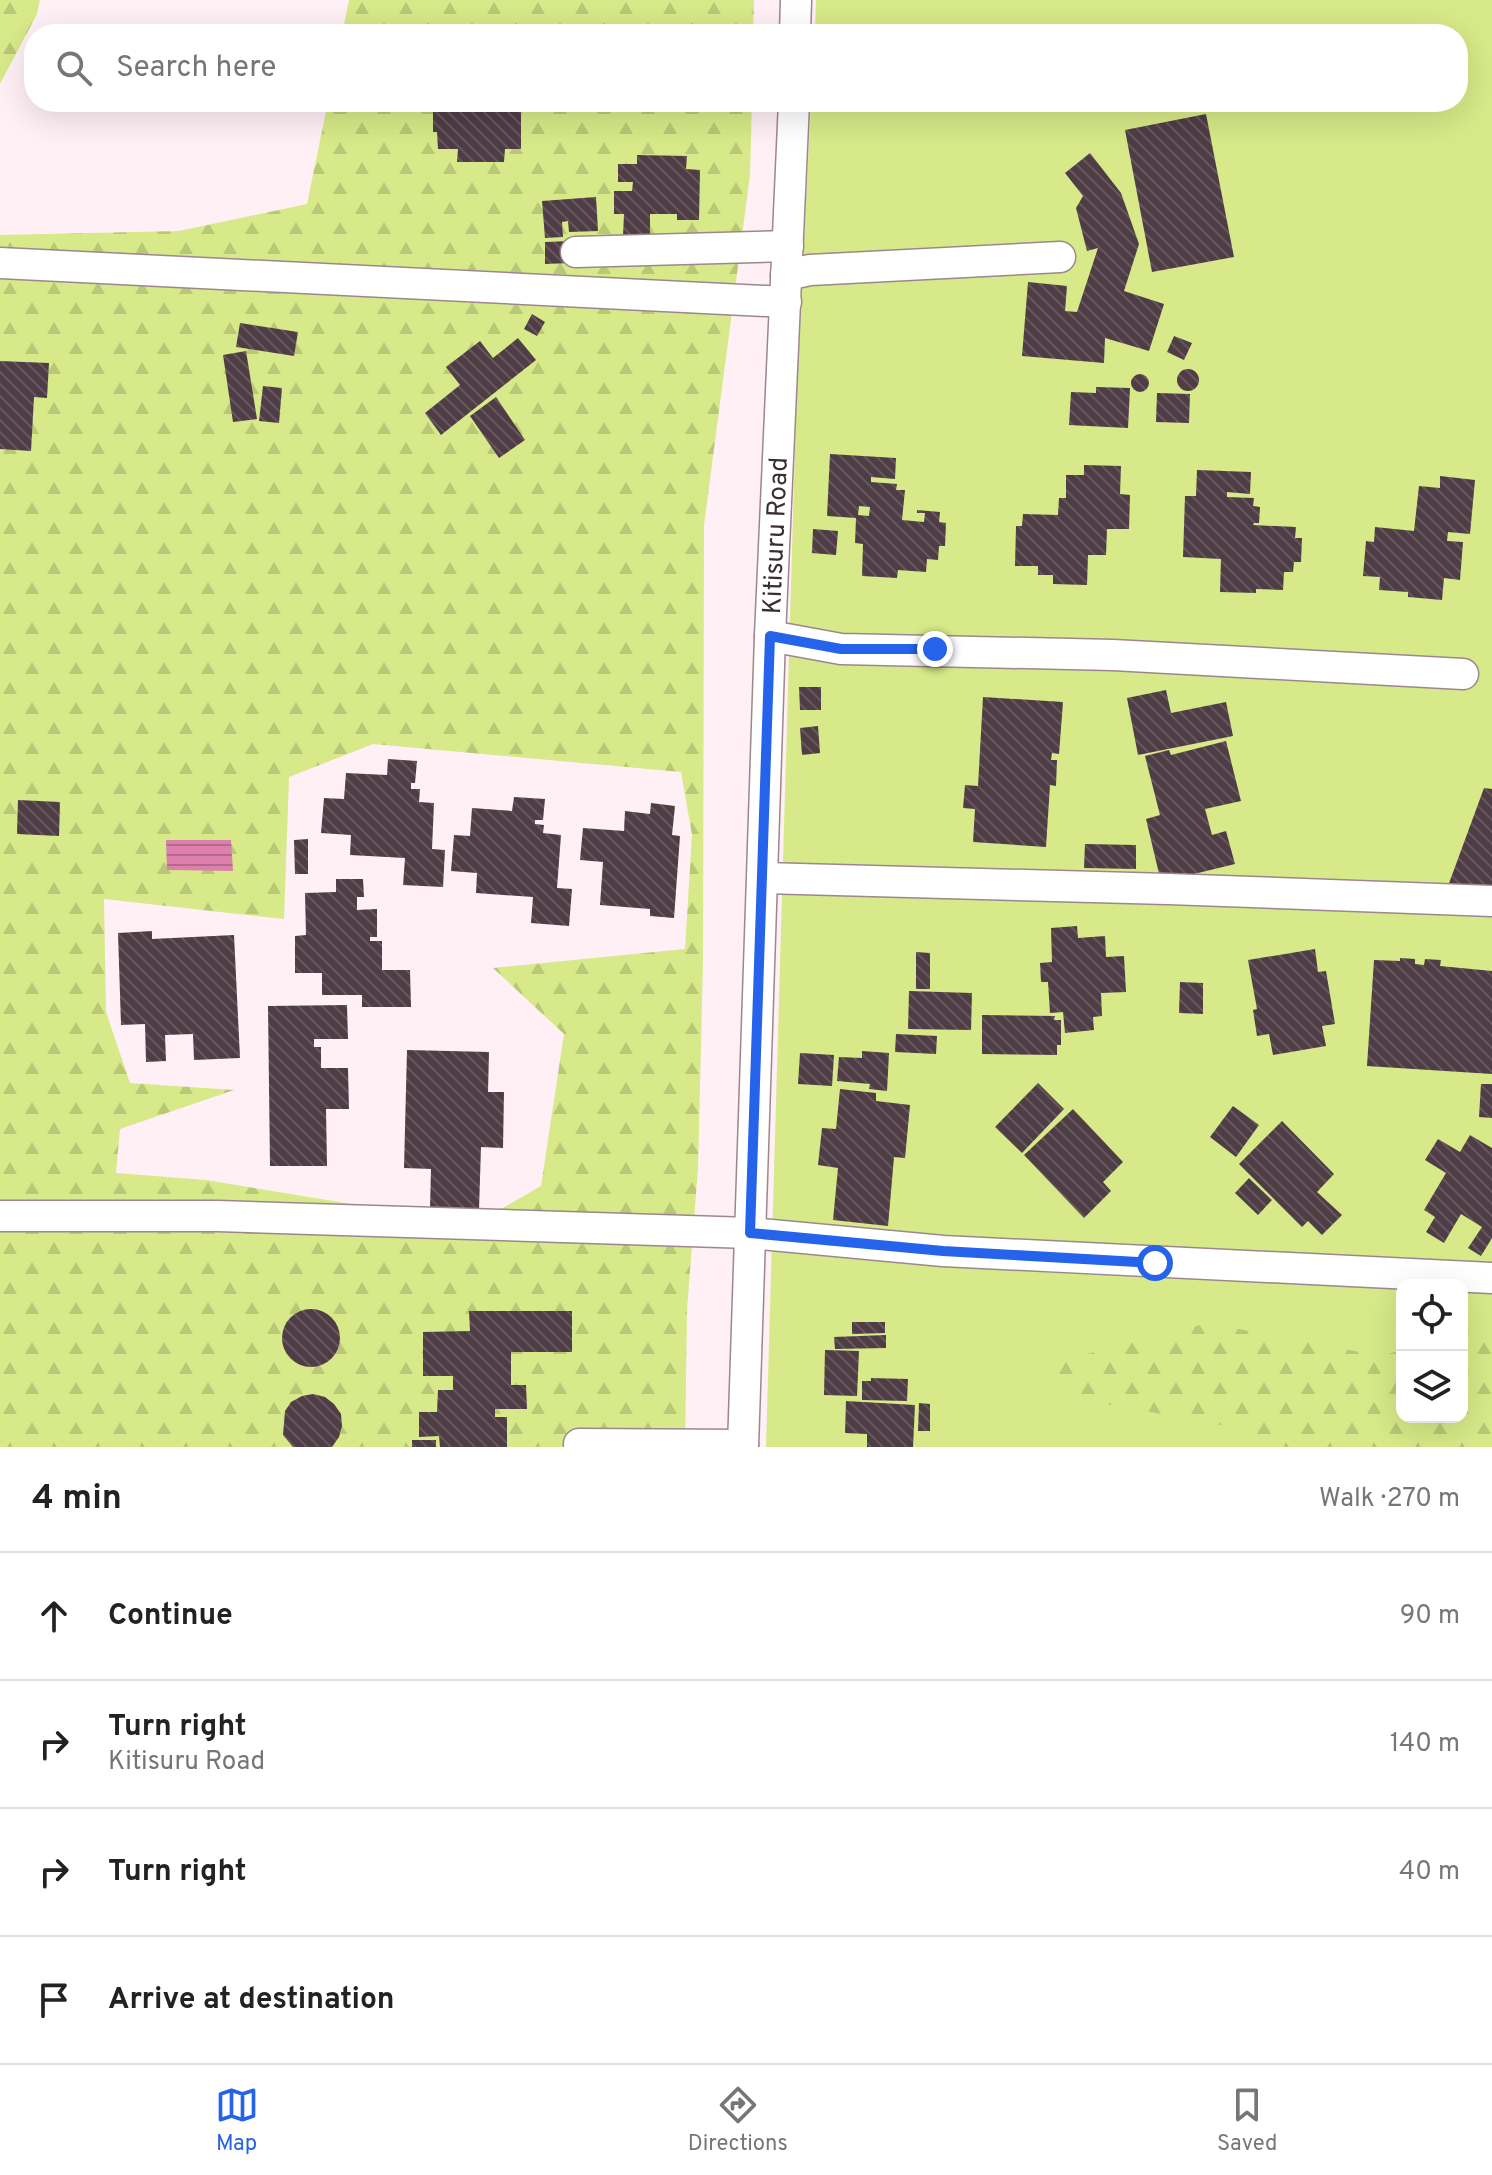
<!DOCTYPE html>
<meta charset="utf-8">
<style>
body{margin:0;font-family:Overpass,sans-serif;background:#f6f6f6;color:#222}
.controls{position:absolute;right:24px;bottom:24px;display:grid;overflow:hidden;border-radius:16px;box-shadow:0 8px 32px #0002}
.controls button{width:72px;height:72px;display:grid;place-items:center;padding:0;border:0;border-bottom:2px solid #e0e0e0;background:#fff;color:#222;font:40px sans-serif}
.stop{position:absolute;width:24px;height:24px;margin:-18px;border:6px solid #2563eb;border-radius:50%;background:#fff}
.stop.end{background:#2563eb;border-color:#fff;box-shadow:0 2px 8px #0008}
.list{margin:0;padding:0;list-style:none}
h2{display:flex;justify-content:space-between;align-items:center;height:104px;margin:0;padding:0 32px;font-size:34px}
h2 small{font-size:26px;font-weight:400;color:#767676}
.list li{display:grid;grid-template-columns:52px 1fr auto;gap:24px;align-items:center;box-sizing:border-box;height:128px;padding:0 32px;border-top:2px solid #e0e0e0}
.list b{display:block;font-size:30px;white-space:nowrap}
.list p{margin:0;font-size:26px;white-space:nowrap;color:#767676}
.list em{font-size:26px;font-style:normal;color:#767676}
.icon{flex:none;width:44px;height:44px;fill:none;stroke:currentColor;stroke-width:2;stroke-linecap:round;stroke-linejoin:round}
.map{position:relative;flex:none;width:1492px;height:1447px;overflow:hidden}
.search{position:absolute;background:#fff;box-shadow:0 8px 32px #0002;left:24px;right:24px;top:24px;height:88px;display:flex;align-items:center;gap:20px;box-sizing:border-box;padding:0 28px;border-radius:32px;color:#767676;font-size:30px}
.sheet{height:616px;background:#fff}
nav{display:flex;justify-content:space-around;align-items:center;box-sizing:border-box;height:112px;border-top:2px solid #e0e0e0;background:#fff;font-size:22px;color:#767676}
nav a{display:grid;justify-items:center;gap:4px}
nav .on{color:#2563eb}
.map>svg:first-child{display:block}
</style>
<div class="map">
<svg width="1492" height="1447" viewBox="0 0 1492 1447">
<defs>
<pattern id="forest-firs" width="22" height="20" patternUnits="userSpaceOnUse" patternTransform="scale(2)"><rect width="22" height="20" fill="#d7e988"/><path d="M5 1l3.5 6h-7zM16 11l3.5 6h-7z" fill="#b9c876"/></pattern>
<pattern id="water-rules" width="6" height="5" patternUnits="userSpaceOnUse" patternTransform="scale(2)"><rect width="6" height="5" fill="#de80ac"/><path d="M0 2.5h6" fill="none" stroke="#b5698d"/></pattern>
<pattern id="building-back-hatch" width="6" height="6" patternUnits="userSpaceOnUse" patternTransform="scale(2)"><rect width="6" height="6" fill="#4f3d45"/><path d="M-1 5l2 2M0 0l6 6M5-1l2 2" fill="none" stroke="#66575e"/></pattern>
</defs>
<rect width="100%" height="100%" fill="#fef0f5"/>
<path fill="#d7e988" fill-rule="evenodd" d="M816,0H1492V1447H766L797,379L811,102H1458V34H815ZM1402,1285H1462V1417H1402Z"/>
<path fill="url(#forest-firs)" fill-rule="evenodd" d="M0,0H40L37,14L0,84Z
M349,0H754L753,34H342Z
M328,102H752L750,175L704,525L703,961L698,1168L687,1310L685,1447H0V235L179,231L307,204ZM373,744L681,772L692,835L685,949L493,968L564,1034L541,1186L494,1213L400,1212L206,1180L116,1173L120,1129L234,1090L130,1083L106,1012L104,899L284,919L289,777Z
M1208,1323L1381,1356L1402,1350V1417H1462V1333L1492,1324V1447H1249L1226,1426L1069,1397L1033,1368Z"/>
<path fill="url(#water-rules)" d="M166,840H231L233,871L167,870Z"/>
<path fill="url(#building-back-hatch)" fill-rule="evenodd" d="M471,102V108L495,109V102H521V149H505L504,162H457L458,149H438L437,132H433V103Z
M1206,114L1234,257L1152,272L1125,130Z
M1090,153L1121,193L1139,244L1124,291L1164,304L1149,351L1105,338L1104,363L1022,356L1028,282L1067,286L1065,311L1077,312L1098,248L1087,251L1076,208L1083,196L1065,173Z
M637,155L687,156L686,169L700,170L699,220H677V214H650V236H623L624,214H614V191H632L633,182H618V164H637Z
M596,197L598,231L569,232L568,221L562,222L563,237L545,238L542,201Z
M570,241L571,263L545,264V242Z
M532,314L545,322L537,336L524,329Z
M240,323L298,332L294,356L236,347Z
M1174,336L1192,343L1184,360L1167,352Z
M518,338L536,360L441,435L425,413L460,385L446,367L480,341L493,358Z
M246,351L257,419L233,422L223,355Z
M0,361L49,363L47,398L34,397L31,451L0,449Z
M1177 380a11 11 0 1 1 22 0a11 11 0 1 1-22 0Z
M1131 383a9 9 0 1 1 18 0a9 9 0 1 1-18 0Z
M263,386L282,388L279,423L259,421Z
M1096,387L1130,388L1128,428L1069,425L1071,392L1096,393Z
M1157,393L1190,394L1189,423L1156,422Z
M496,397L525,440L499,458L470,416Z
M830,454L896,458L895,479L871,477V482L897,484L896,490H905L902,520L924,522L925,513H917V510L940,512L939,522L946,523L945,546H939L938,560L927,559L926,572L898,570L897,578L862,576L863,544L855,543L856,518L827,516ZM859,506L870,507L869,516L858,515Z
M1084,465L1121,466L1120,494L1130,495L1129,529H1107L1106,555H1088L1087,585L1053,584V575H1038V566H1015L1016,526H1022L1023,514L1058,515L1059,498H1066V475H1084Z
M1197,470L1251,472L1250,494L1227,492V497L1254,498L1253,506L1260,507L1259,523H1254L1253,525L1296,527L1295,538H1302L1301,562H1294L1293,572H1284L1283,590L1256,589V593L1220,592L1221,559L1183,557L1185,496H1196Z
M1440,476L1475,480L1470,534L1448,532L1447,541L1463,542L1460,580L1444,578L1442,600L1408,597V592L1379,590L1380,577L1363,576L1366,541L1374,542L1375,527L1414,531L1419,486L1440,488Z
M813,529L838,531L836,555L812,553Z
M799,687H821V710H800Z
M1166,690L1171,713L1226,702L1233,736L1138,755L1127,698Z
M983,697L1063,702L1059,754L1052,753L1051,760H1057L1056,786L1050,785L1046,847L973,842L975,809L963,808L965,785L978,786Z
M818,726L820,753L802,755L800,728Z
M1226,741L1241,801L1205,809L1212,835L1226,831L1235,864L1161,882L1146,819L1160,815L1145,756L1169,750L1171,755Z
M388,759L417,761L415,783H411V789H420L419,802L434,803L432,849L445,850L443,887L403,885L405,858L350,855L351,835L321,833L324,798L344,799L346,773L387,775Z
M1484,788L1492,789V892L1448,886Z
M514,797L545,799L543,820H535V824L544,825L543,833L561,835L557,888L572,889L569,926L531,923L533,897L476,893L477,873L451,871L454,835L470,836L472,808L512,811Z
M18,800L60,802L59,836L17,834Z
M651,803L675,806L672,835L680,836L674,918L650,916V909L600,905L603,862L580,860L583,828L624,831L625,811L650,814Z
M308,839V874H295L294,840Z
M1085,844L1136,845V869L1084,868Z
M336,879H363L364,897H357V910L377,909V937H370V941H382V970H410L411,1007H362V995H322V973H295V936L306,935L305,893L336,892Z
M1077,926L1078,938L1105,936L1106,957L1124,956L1126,992L1101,993L1102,1016L1093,1017L1094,1030L1065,1033L1063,1012L1050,1013L1048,982H1041L1040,963L1052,962L1051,928Z
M152,931V939L234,935L240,1058L194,1060L193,1034L165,1035L166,1061L146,1062L145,1024L121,1025L118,933Z
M1315,949L1318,972L1326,971L1335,1024L1322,1026L1326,1046L1273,1055L1269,1034L1257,1036L1253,1010L1257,1009L1248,960Z
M916,952L930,953V989H916Z
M1400,958L1415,959V964L1424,965L1425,959L1441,960L1440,966L1492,971V1074L1367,1066L1374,960L1400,961Z
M1180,982L1203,983V1014L1179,1013Z
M909,991L972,993L971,1030L908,1029Z
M347,1005L348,1039H314V1047H321V1068H348L349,1109H326L327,1166H270L268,1006Z
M982,1015L1055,1016L1054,1020H1061V1045H1057V1055L982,1054Z
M896,1034L937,1036L936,1054L895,1052Z
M407,1050L489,1052L488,1092H504L503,1148L481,1147L479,1210L430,1208L431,1169L404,1168Z
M862,1051L889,1053L887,1091L869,1089L870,1084L837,1081L839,1057L862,1058Z
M800,1053L834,1055L832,1086L798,1084Z
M1038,1083L1064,1109L1022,1153L995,1127Z
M1481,1084H1492V1118L1479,1117Z
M840,1089L876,1093V1101L910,1105L905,1158L894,1157L888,1226L833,1220L838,1168L818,1165L822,1128L836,1129Z
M1233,1106L1259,1125L1236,1157L1210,1137Z
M1073,1109L1123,1162L1103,1182L1111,1191L1084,1218L1024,1155Z
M1282,1121L1334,1174L1317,1192L1342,1215L1322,1235L1308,1221L1302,1227L1239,1164Z
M1470,1135L1492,1148V1238L1481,1256L1468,1248L1482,1227L1461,1214L1444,1243L1426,1232L1435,1217L1424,1210L1446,1173L1425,1160L1438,1139L1460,1152Z
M1249,1178L1272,1200L1258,1215L1235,1193Z
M282 1338a29 29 0 1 1 58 0a29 29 0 1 1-58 0Z
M469,1311H572V1352H511V1385H526L527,1409H495V1417H507V1447H440L439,1436L419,1437V1412H437L438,1390H453V1376H423V1332L470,1331Z
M852,1322H885V1333L852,1334Z
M886,1335V1348L835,1349L834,1337Z
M825,1350L859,1351L857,1396L824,1395Z
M871,1378L908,1379L907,1401L862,1400V1381H871Z
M313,1394L325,1397L334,1404L341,1414L342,1426L339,1437L332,1447H293L283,1435L285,1411L291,1402L302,1396Z
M846,1401L915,1405L913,1447H867V1434L845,1433Z
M919,1403L930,1404V1431H918Z
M412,1440H436V1447H412Z"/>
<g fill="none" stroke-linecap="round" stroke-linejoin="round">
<defs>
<g id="minor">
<path d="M795,34L796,0"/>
<path d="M576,252L788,246"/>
<path d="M0,263L786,302"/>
<path d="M786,275L810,270L1060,257"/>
<path d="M770,636L841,649L1113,655L1463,674"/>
<path d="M763,878L1168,889L1492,901"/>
<path d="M0,1216H218L750,1233L943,1251L1492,1278"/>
<path d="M579,1444L743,1445"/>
<path id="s1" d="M743,1447L770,636L794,102"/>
</g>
</defs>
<use href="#minor" stroke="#9c878f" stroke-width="33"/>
<use href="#minor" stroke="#fff" stroke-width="30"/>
</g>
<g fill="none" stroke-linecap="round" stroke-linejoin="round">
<path stroke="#2563eb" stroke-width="10" d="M935,649H841L770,636L750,1233L943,1251L1155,1263"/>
</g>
<g text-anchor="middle" stroke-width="8" stroke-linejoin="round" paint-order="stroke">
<g font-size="26" fill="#382f33" stroke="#fff">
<text dy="9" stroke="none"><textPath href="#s1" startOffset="912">Kitisuru Road</textPath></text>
</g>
</g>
</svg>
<div class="controls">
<button><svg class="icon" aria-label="locate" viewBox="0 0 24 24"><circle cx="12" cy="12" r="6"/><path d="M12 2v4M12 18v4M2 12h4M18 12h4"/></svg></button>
<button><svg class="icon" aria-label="layers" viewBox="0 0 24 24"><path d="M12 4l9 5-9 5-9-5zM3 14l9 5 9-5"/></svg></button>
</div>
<div class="stop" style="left:1155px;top:1263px"></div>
<div class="stop end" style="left:935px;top:649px"></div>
<div class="search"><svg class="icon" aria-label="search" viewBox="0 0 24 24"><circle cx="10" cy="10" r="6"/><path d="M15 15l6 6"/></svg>Search here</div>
</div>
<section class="sheet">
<h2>4 min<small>Walk · 270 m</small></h2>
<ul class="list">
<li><svg class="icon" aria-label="ahead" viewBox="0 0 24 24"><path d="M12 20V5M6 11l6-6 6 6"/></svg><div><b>Continue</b></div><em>90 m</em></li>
<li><svg class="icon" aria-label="right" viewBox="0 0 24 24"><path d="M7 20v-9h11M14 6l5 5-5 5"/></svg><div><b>Turn right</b><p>Kitisuru Road</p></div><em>140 m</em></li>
<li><svg class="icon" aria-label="right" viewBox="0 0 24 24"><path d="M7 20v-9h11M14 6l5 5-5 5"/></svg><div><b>Turn right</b></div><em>40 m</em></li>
<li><svg class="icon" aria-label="arrive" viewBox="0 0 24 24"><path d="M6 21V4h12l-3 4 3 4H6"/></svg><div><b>Arrive at destination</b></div></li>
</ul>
</section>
<nav>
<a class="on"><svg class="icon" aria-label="map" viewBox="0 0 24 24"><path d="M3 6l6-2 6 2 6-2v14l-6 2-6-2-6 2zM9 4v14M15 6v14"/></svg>Map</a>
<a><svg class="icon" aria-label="directions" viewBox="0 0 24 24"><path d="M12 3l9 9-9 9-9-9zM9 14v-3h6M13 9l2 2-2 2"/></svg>Directions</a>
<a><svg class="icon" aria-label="saved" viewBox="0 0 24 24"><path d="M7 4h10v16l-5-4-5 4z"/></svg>Saved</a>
</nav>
